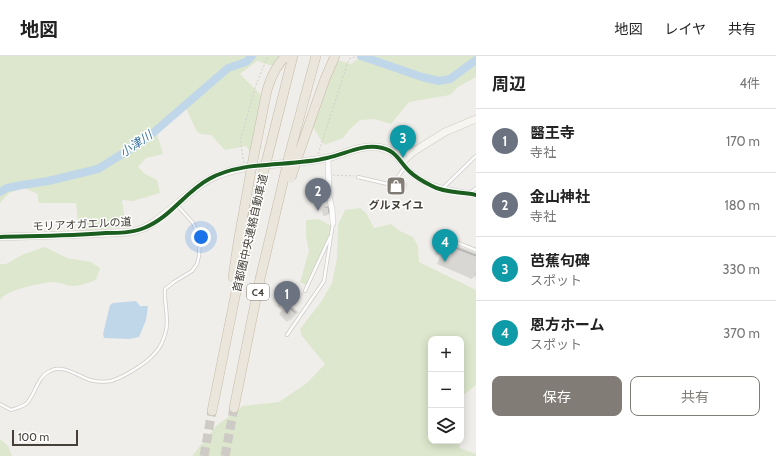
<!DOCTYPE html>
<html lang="ja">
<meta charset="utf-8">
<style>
body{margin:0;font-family:Cabin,"Noto Sans JP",sans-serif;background:#f2f2f2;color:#222}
.controls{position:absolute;right:12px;bottom:12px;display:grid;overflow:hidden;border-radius:8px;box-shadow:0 2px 10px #0003}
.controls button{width:36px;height:36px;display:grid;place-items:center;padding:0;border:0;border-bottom:1px solid #e0e0e0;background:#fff;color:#222;font:20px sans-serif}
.scale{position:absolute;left:12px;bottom:10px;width:66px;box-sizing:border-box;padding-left:4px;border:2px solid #454038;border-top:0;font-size:11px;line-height:14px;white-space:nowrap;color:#454038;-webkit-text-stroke:3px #fff;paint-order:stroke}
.you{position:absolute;left:201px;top:181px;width:14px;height:14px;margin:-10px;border:3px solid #fff;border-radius:50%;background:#1a73e8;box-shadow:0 0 0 6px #1a73e833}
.badge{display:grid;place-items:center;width:26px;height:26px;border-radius:50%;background:#817d76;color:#fff;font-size:13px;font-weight:700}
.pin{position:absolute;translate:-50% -33px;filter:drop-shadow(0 1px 2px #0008)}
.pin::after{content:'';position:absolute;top:21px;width:14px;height:12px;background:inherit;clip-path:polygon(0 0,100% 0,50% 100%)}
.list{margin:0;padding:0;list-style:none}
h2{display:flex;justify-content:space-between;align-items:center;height:52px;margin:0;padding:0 16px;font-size:17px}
h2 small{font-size:13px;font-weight:400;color:#767676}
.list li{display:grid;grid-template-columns:26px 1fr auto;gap:12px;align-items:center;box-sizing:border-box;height:64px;padding:0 16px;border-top:1px solid #e0e0e0}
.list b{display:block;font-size:15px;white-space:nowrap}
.list p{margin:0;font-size:13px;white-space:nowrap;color:#767676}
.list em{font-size:13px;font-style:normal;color:#767676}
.actions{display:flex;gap:8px;padding:12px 16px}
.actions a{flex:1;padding:9px 0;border:1px solid #817d76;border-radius:8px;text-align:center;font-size:14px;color:#817d76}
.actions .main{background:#817d76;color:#fff}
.icon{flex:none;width:22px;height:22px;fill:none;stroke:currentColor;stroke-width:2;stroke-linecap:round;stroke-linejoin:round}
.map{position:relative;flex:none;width:476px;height:400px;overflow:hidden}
header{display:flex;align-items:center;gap:24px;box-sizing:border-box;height:56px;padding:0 20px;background:#fff;border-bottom:1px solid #e0e0e0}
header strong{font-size:19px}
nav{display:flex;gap:22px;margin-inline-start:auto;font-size:14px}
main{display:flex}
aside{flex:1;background:#fff}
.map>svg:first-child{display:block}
</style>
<header>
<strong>地図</strong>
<nav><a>地図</a><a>レイヤ</a><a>共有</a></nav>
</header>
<main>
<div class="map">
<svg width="476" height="400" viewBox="0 0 476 400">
<defs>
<filter id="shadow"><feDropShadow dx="2" dy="-2" stdDeviation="1" flood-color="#0004"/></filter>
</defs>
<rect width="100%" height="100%" fill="#f0eeea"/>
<path fill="#dce7cd" d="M0,0H282L273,10L257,5L240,18L261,39L251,98L246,90L225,94L211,79L200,78L196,74L184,48L157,78L163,98L146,102L138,111L145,118L157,124L160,137L133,145L122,144L126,171L79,175L76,147H43L38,146V138L24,132L9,137L0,147Z
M359,0H476V21L458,31L450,39L409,46L391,68L375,63L360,64L350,73L343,82L324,89L313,71L337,4L351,8L359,2Z
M360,152L366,157L374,172L391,168L400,175L413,181L418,190L419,206L476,234V329L462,340L461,351V283H431V385H459L460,392L476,398V400H192L216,370L243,350L279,346L307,327L325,308L302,280L300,273L321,246L332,227L337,203L338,169L345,154Z
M319,163L331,170L330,179L306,229L300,226L309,195L306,181V164Z
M45,191L67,202L91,206L100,212L96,224C88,227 80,230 71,230C66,230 61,226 53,226C41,227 7,233 0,244V208H6L24,198Z
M0,383L8,390L12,400H0Z"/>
<path fill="#c0d7e9" d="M136,245L140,250H148L146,264L139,281L129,283L104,282L103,278L110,249L113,247Z"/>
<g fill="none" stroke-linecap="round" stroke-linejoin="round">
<path stroke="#c0d7e9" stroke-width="8" d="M361,0L422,21L439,25L450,23L476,4
M0,136L7,132L22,129L48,125L98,113L146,83L228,12L246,6L252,0"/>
</g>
<path fill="#d9d7d3" filter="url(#shadow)" d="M397,127L404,129L403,135L394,133Z
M328,152V159L323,160L322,153Z
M445,189L476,201V215L472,223L437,208L440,200L435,198L437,194L442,196Z
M291,231L297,238L288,245L289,247L286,250L295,258L287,266L279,258L282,254L277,250L280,247L279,245L285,238L284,237Z"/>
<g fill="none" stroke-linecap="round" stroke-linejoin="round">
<path stroke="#cecbc6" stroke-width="9" stroke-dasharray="9 4.5" stroke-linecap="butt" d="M204,400L212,355
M225,400L234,352"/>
<defs>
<path id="lane" d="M358,121L392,129L405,111
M442,133L476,100
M470,137L476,132
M453,185L476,194
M305,235L330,181
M287,279L324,225L333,167
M0,348L11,354C16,352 23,351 27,347C36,337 37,321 50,315C63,308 78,320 90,324C97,326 104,326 111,325C124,321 147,307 155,297C160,292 164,283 166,275C169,261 164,247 165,233L174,226L192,215L197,208L199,200L200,182L193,167L177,149"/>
<path id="street" d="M328,102L329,140L332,153L333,167
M402,106C420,133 448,133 476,139"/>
<path id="secondary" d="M409,98L413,96L445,76L476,63
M0,181L91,178L132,176L144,172L153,167L200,129C236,104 285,111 327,102C343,99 359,89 377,91C387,92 396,97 402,106L413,96"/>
<path id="highway" d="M289,100L316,0
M298,100L325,23L335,0
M267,103L293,0
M253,104L267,34C271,21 276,9 286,0
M233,221L238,187L249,126
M234,352L260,223L284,122
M212,355L240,216L261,125"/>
</defs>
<use href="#lane" stroke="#ceccc8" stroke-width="4"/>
<use href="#street" stroke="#ceccc8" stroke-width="6"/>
<use href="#secondary" stroke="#cecbc2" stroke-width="8"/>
<use href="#highway" stroke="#c5bba9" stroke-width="10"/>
<path stroke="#d1cecb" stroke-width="1" stroke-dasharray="2 2" stroke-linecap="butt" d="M318,98L349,3L355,1
M244,107L241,90V82L256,29L268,0
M333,119L354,120
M298,257L292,252L303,237"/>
<use href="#lane" stroke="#fdfcfc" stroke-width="2.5"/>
<use href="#street" stroke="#fdfcfc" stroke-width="5"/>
<use href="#secondary" stroke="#f6f5f0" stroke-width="7"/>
<use href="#highway" stroke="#eae6db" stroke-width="9"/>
<defs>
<path id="highway-bridge" d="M284,122L289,100
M291,122L298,100
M261,125L267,103
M249,126L253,104"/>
</defs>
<use href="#highway-bridge" stroke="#c5bba9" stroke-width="10" stroke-linecap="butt"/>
<use href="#highway-bridge" stroke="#eae6db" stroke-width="9"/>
<defs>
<path id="cycleway" d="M0,181C35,180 70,180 106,177C118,177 132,177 144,172C170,162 185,136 209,123C242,104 290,111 327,102C343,99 360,89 377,91C396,93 398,104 409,115C415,121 424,126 432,130C444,137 462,136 476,139"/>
</defs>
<use href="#cycleway" stroke="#fff" stroke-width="6"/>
<use href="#cycleway" stroke="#1b5e20" stroke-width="4"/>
</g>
<defs>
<symbol id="shop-square" viewBox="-11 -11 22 22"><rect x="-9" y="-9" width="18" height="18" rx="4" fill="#817d76" stroke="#fff"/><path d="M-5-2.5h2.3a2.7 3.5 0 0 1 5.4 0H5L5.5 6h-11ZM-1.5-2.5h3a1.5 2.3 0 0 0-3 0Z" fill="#fff"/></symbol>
</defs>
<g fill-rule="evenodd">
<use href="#shop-square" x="385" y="119" width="22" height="22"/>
</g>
<g text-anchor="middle" stroke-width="3" stroke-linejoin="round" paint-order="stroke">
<rect fill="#fff" stroke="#7d7974" stroke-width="1" x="247" y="228" width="22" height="16" rx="3"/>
<g font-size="10" font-weight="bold" fill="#454038">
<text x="258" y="240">C4</text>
</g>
<g font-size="11" font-weight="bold" fill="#454038" stroke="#fff">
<text x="396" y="153">グルヌイユ</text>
</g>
<g font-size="11" fill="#454038" stroke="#fff">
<text transform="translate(82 168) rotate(-3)" y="4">モリアオガエルの道</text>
<text transform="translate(250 177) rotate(-77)" y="4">首都圏中央連絡自動車道</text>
</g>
<g font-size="12" font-style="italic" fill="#3c75a5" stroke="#fff">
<text transform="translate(136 88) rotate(-34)" y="4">小津川</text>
</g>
</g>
</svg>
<div class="controls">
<button>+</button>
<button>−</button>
<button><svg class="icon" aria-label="layers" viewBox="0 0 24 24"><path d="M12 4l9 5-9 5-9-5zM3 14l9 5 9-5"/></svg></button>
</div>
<div class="scale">100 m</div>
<div class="you"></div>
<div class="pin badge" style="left:287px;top:258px;background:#6b7280">1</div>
<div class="pin badge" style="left:318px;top:155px;background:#6b7280">2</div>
<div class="pin badge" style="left:403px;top:102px;background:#0f9aa8">3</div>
<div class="pin badge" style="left:445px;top:206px;background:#0f9aa8">4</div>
</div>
<aside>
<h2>周辺<small>4件</small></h2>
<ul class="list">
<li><span class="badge" style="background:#6b7280">1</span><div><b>醫王寺</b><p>寺社</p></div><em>170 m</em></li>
<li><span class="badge" style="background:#6b7280">2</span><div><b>金山神社</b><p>寺社</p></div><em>180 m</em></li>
<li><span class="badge" style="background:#0f9aa8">3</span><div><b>芭蕉句碑</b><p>スポット</p></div><em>330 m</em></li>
<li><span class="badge" style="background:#0f9aa8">4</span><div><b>恩方ホーム</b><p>スポット</p></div><em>370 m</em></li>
</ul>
<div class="actions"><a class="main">保存</a><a>共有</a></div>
</aside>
</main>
